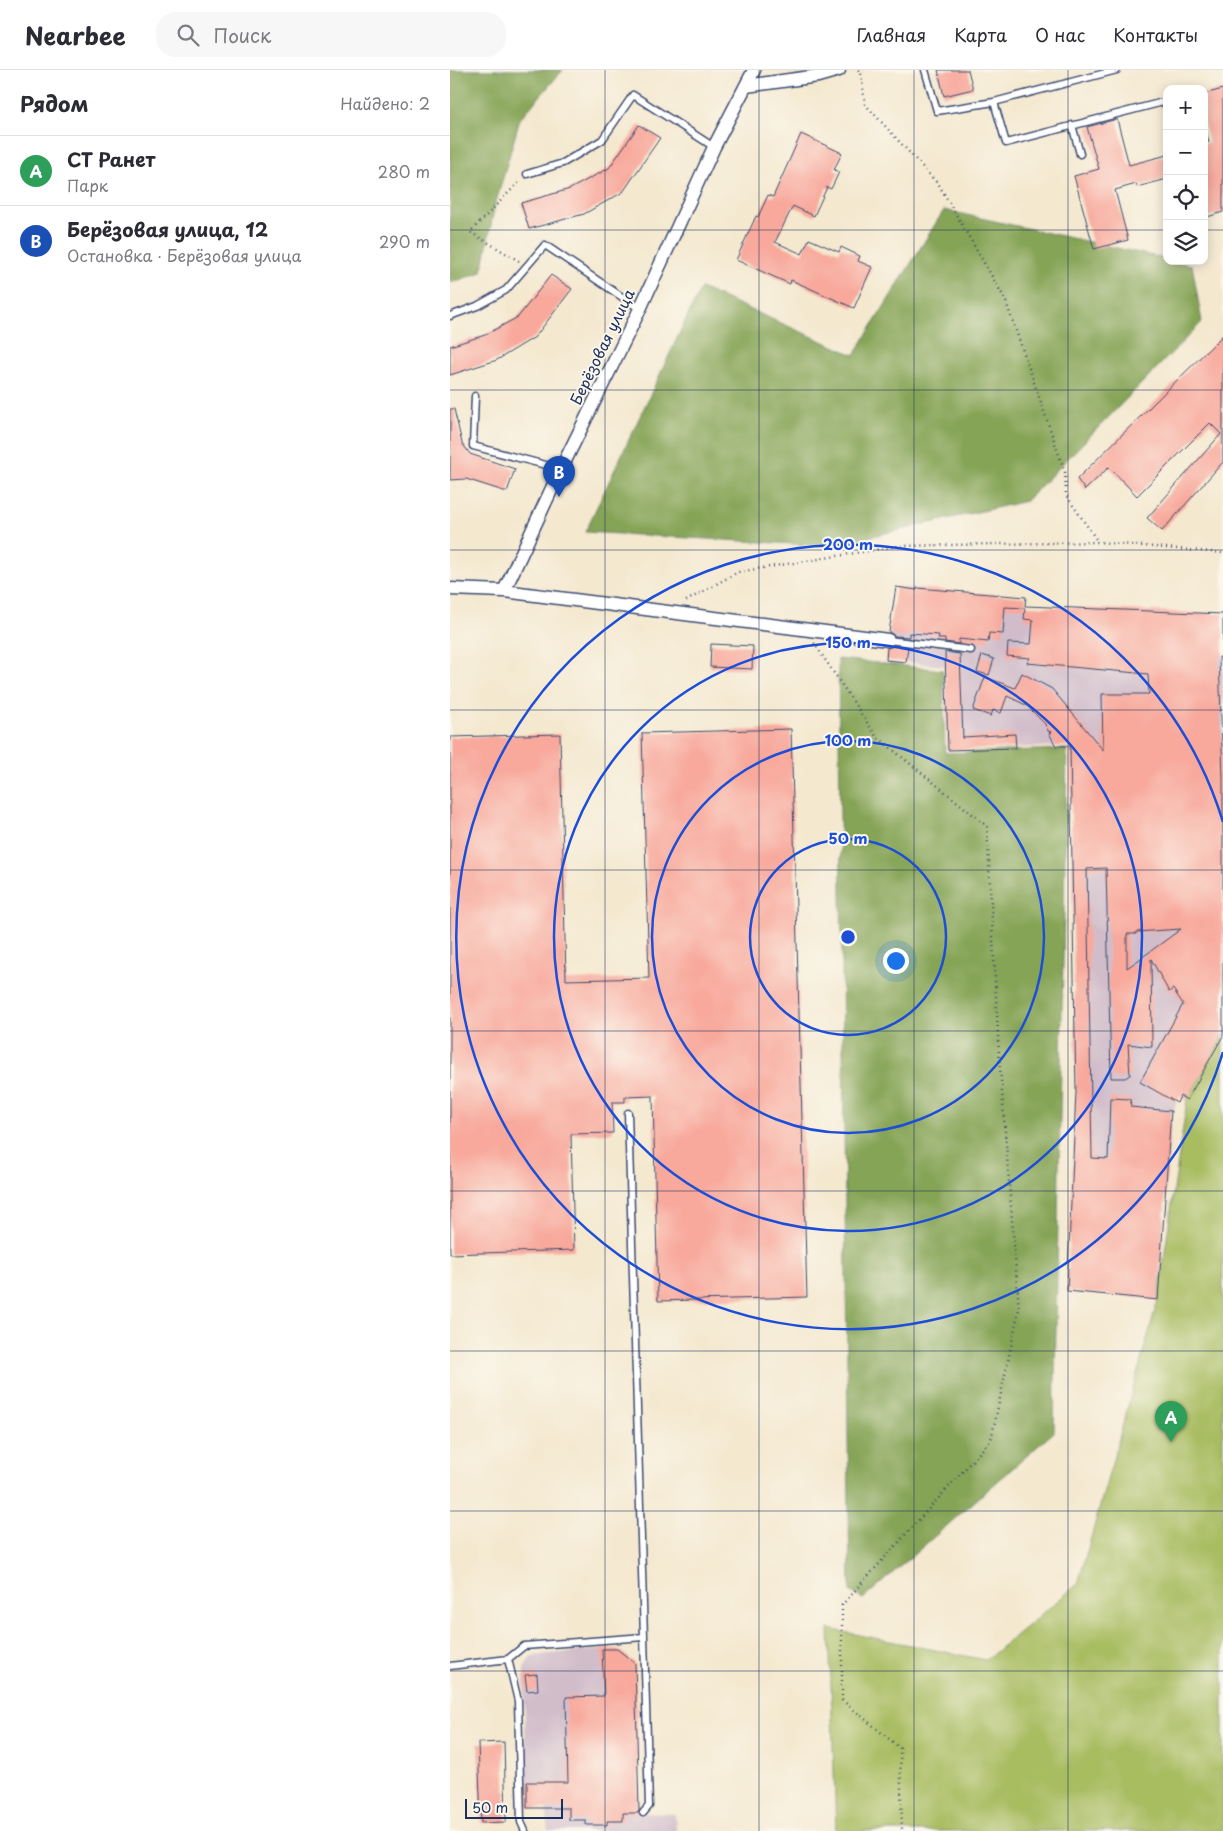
<!DOCTYPE html>
<html lang="ru">
<meta charset="utf-8">
<style>
body{margin:0;font-family:"Playpen Sans",sans-serif;background:#f7f7f7;color:#2b2b33}
.controls{position:absolute;right:15px;top:15px;display:grid;overflow:hidden;border-radius:10px;box-shadow:0 2px 12px #0003}
.controls button{width:45px;height:45px;display:grid;place-items:center;padding:0;border:0;border-bottom:1px solid #e1e1e2;background:#fff;color:#2b2b33;font:25px sans-serif}
.scale{position:absolute;left:15px;bottom:12px;width:98px;box-sizing:border-box;padding-left:5px;border:2px solid #1b2f5e;border-top:0;font-size:14px;line-height:18px;white-space:nowrap;color:#1b2f5e;-webkit-text-stroke:4px #fbf7ec;paint-order:stroke}
.you{position:absolute;left:445px;top:890px;width:18px;height:18px;margin:-12px;border:4px solid #fff;border-radius:50%;background:#1a73e8;box-shadow:0 0 0 8px #1a73e833}
.badge{display:grid;place-items:center;width:32px;height:32px;border-radius:50%;background:#c8321e;color:#fff;font-size:16px;font-weight:700}
.pin{position:absolute;translate:-50% -41px;filter:drop-shadow(0 1px 2px #0008)}
.pin::after{content:'';position:absolute;top:26px;width:18px;height:15px;background:inherit;clip-path:polygon(0 0,100% 0,50% 100%)}
.list{margin:0;padding:0;list-style:none}
h2{display:flex;justify-content:space-between;align-items:center;height:65px;margin:0;padding:0 20px;font-size:21px}
h2 small{font-size:16px;font-weight:400;color:#7c7c81}
.list li{display:grid;grid-template-columns:32px 1fr auto;gap:15px;align-items:center;box-sizing:border-box;height:70px;padding:0 20px;border-top:1px solid #e1e1e2}
.list b{display:block;font-size:19px;white-space:nowrap}
.list p{margin:0;font-size:16px;white-space:nowrap;color:#7c7c81}
.list em{font-size:16px;font-style:normal;color:#7c7c81}
.icon{flex:none;width:28px;height:28px;fill:none;stroke:currentColor;stroke-width:2;stroke-linecap:round;stroke-linejoin:round}
.map{position:relative;flex:none;width:773px;height:1761px;overflow:hidden}
header{display:flex;align-items:center;gap:30px;box-sizing:border-box;height:70px;padding:0 25px;background:#fff;border-bottom:1px solid #e1e1e2}
header strong{font-size:24px}
nav{display:flex;gap:28px;margin-inline-start:auto;font-size:18px}
.search{width:350px;height:45px;background:#f7f7f7;display:flex;align-items:center;gap:12px;box-sizing:border-box;padding:0 18px;border-radius:20px;color:#7c7c81;font-size:19px}
main{display:flex}
aside{flex:1;background:#fff}
.map>svg:first-child{display:block}
</style>
<header>
<strong>Nearbee</strong>
<div class="search"><svg class="icon" aria-label="search" viewBox="0 0 24 24"><circle cx="10" cy="10" r="6"/><path d="M15 15l6 6"/></svg>Поиск</div>
<nav><a>Главная</a><a>Карта</a><a>О нас</a><a>Контакты</a></nav>
</header>
<main>
<aside>
<h2>Рядом<small>Найдено: 2</small></h2>
<ul class="list">
<li><span class="badge" style="background:#2e9e5b">A</span><div><b>СТ Ранет</b><p>Парк</p></div><em>280 m</em></li>
<li><span class="badge" style="background:#1a4fb4">B</span><div><b>Берёзовая улица, 12</b><p>Остановка · Берёзовая улица</p></div><em>290 m</em></li>
</ul>
</aside>
<div class="map">
<svg width="773" height="1761" viewBox="0 0 773 1761">
<rect width="100%" height="100%" fill="#fbf7ec"/>
<filter id="ink" filterUnits="userSpaceOnUse"><feTurbulence type="fractalNoise" baseFrequency=".02" numOctaves="2"/><feDisplacementMap in="SourceGraphic" scale="10" xChannelSelector="R" yChannelSelector="G"/><feConvolveMatrix kernelMatrix="1 2 1 2 8 2 1 2 1" color-interpolation-filters="sRGB"/></filter>
<filter id="wash" filterUnits="userSpaceOnUse"><feTurbulence type="fractalNoise" baseFrequency=".0096" numOctaves="4" result="noise"/><feDisplacementMap in="SourceGraphic" scale="20" xChannelSelector="R" yChannelSelector="G"/><feGaussianBlur stdDeviation="1.12" result="paint"/><feColorMatrix in="noise" values="0 0 0 0 0 0 0 0 0 0 0 0 0 0 0 0 0 1.4 0 .05"/><feComposite in="paint" operator="in"/></filter>
<g filter="url(#wash)">
<rect width="100%" height="100%" fill="#f4e8cf"/>
<path fill="#d1bdca" d="M446,517L576,527V536L773,544V966L737,1030L730,1026L721,1045L708,1230L617,1221L626,1022L620,676L498,680L495,596L436,590Z
M152,1579H167L185,1593L189,1743L225,1744L226,1761H99L96,1738H77L74,1598L81,1586Z"/>
<path fill="#a8bc61" stroke="#627660" d="M773,966V1761H386L379,1559L536,1590L628,1514L708,1230L737,1030Z"/>
<path fill="#86a457" stroke="#506a5a" d="M0,0H113L70,49L44,139L32,202L0,213Z
M494,140L717,189V191L742,195L752,252L576,431L379,476L135,462L251,218L404,285Z
M388,589L493,600L495,683L617,679L604,1362L413,1529L400,1521Z"/>
<g id="blocks">
<path fill="#f8a99c" fill-rule="evenodd" d="M488,0H518L523,19L494,26Z
M773,19V142L754,148V74L759,72L754,54V24Z
M667,49L679,95L717,85V109L687,117L686,114L665,120L678,170L644,179L624,106L649,99L637,57Z
M189,55L210,68L173,122L134,144L79,159L71,133L120,119L159,98Z
M351,64L392,83L384,100L389,102L381,119L377,117L364,146L343,136L325,172L352,184L359,169L389,182L391,177L410,186L408,191L422,197L404,238L341,210L340,214L286,190L306,146L308,147L318,125L323,127Z
M101,205L122,219L85,267L47,290L0,305V276L35,265L68,247Z
M773,265V392L712,461L697,448L771,364L760,353L687,426L659,397L635,420L627,409Z
M0,339H4L12,373L20,384L65,399L57,422L16,409L0,410Z
M446,517L467,520V518L576,527L575,536L773,544V587H769L773,709V966L737,1030L730,1026L727,1033L690,1012L733,934L723,919L719,922L701,889L702,977L678,974L680,1005L675,1008H661L656,798L637,799L642,1088L658,1089L660,1028L680,1029L681,1037L721,1041L708,1230L617,1221L626,1022L620,676H606L599,663L602,662L598,661L595,654L576,635L557,626L551,643L543,640L541,646L523,640L535,607L565,618L572,603L602,619L653,680L652,624H699L698,604L577,593L580,588L557,586L558,573L581,574L583,550L574,549L575,538L555,537L553,564L539,563L538,572L509,569V574L495,572V569H488L489,565L459,563V567L445,566L439,562ZM731,859L687,891L677,898V864H686V862Z
M261,574L303,576L302,599L260,597Z
M444,576L458,577L456,592L436,590L437,578Z
M495,582L510,584L513,669V667L565,664L566,678L498,680Z
M532,585L544,589L539,605L527,602Z
M341,659L357,1227L208,1231L203,1026L175,1027V1032H162L163,1063L121,1064L124,1180L0,1184V667L110,664L116,910L199,908L192,663Z
M152,1579H167L185,1593L189,1740L188,1743H173V1751H157V1755H136V1750H119V1738H77V1712H118L116,1627L154,1626Z
M87,1604L88,1620L77,1621L75,1605Z
M54,1672L56,1752L31,1753L28,1673Z"/>
</g>
</g>
<g filter="url(#ink)">
<use href="#blocks" fill-opacity="0" stroke="#3c4b6f" stroke-width="1"/>
<g fill="none" stroke-linecap="round" stroke-linejoin="round">
<defs>
<path id="lane" d="M475,0L487,41L544,32L556,73L717,31
M544,32L667,0
M622,55L630,84
M77,104L113,93L152,70L183,25L264,77
M0,246L27,236L56,220L95,175L190,239
M25,326L23,376L111,399
M438,570L521,580
M178,1043L194,1567
M58,1589L68,1631L71,1752L75,1761
M0,1596L58,1589L74,1576L194,1567L199,1736L193,1743"/>
<path id="street" d="M296,16L368,6L389,0
M0,519L54,521L438,570
M54,521L111,399L190,239L264,77L304,0"/>
</defs>
<use href="#lane" stroke="#3c4b6f" stroke-width="9"/>
<use href="#street" stroke="#3c4b6f" stroke-width="15"/>
<path stroke="#3c4b6f" stroke-width="2.5" stroke-dasharray="1 4" stroke-linecap="butt" d="M408,0L411,3L415,34L489,115L555,229L615,402L616,425L648,472
M69,191L20,162L71,110
M236,531L288,502L449,476L648,472L773,483
M364,573L426,666L537,756L549,984L569,1239L541,1370L392,1535V1630L450,1678L452,1761"/>
<use href="#lane" stroke="#fff" stroke-width="6"/>
<use href="#street" stroke="#fff" stroke-width="12"/>
</g>
</g>
<path fill="none" stroke="#1b2f5e" stroke-width="1" stroke-opacity="0.55" d="M155,0V1761M309,0V1761M464,0V1761M618,0V1761M0,160H717M754,160H773M0,320H773M0,480H773M0,640H773M0,800H773M0,961H773M0,1121H773M0,1281H773M0,1441H773M0,1601H773"/>
<g fill="none" stroke="#1d4ed8" stroke-width="2.5">
<circle cx="398" cy="867" r="98"/>
<circle cx="398" cy="867" r="196"/>
<circle cx="398" cy="867" r="294"/>
<path d="M773 982A392 392 0 1 1 773 752"/>
</g>
<g text-anchor="middle" stroke-width="4" stroke-linejoin="round" paint-order="stroke">
<g font-size="15" fill="#1b2f5e" stroke="#fbf7ec">
<text transform="translate(153 277) rotate(-64)" y="5">Берёзовая улица</text>
</g>
</g>
<circle cx="398" cy="867" r="8" fill="#1d4ed8" stroke="#fbf7ec" stroke-width="2.5"/>
<g font-size="15" text-anchor="middle" font-weight="bold" fill="#1d4ed8" stroke="#fbf7ec" stroke-width="4" stroke-linejoin="round" paint-order="stroke">
<text x="398" y="480">200 m</text>
<text x="398" y="578">150 m</text>
<text x="398" y="676">100 m</text>
<text x="398" y="774">50 m</text>
</g>
</svg>
<div class="controls">
<button>+</button>
<button>−</button>
<button><svg class="icon" aria-label="locate" viewBox="0 0 24 24"><circle cx="12" cy="12" r="6"/><path d="M12 2v4M12 18v4M2 12h4M18 12h4"/></svg></button>
<button><svg class="icon" aria-label="layers" viewBox="0 0 24 24"><path d="M12 4l9 5-9 5-9-5zM3 14l9 5 9-5"/></svg></button>
</div>
<div class="scale">50 m</div>
<div class="you"></div>
<div class="pin badge" style="left:721px;top:1372px;background:#2e9e5b">A</div>
<div class="pin badge" style="left:109px;top:427px;background:#1a4fb4">B</div>
</div>
</main>
